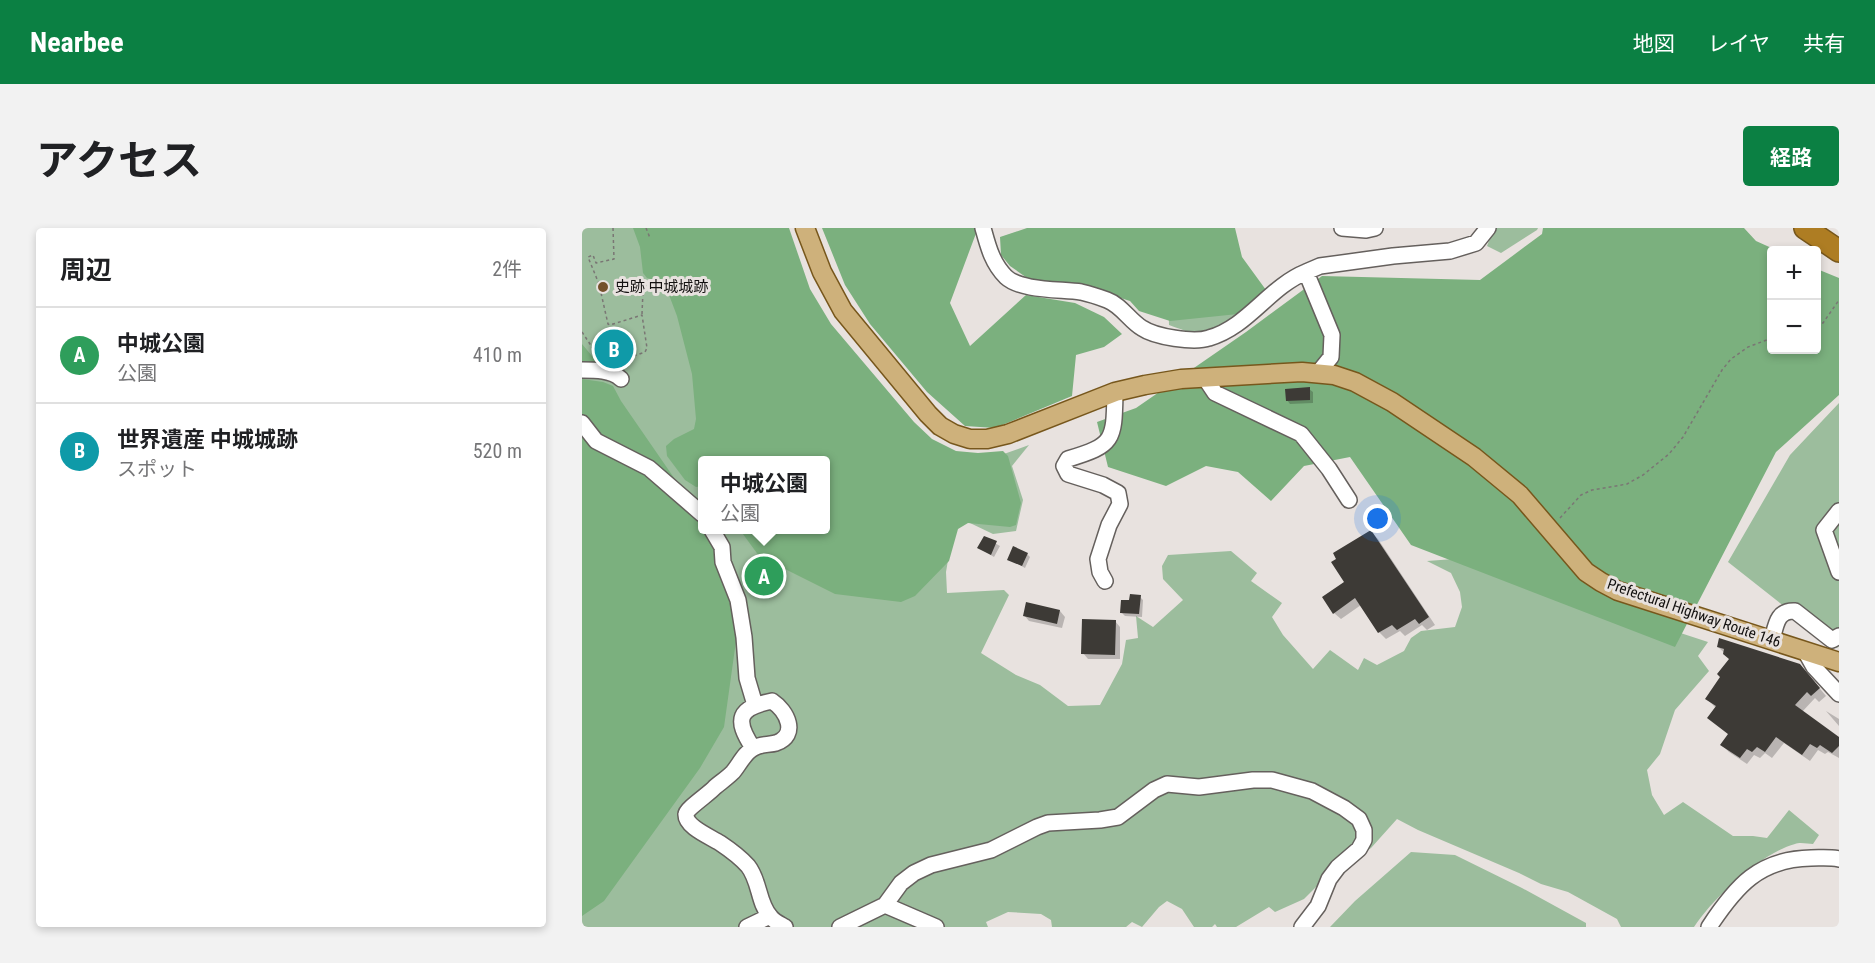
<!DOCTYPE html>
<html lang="ja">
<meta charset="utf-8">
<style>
body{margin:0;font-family:"Roboto Condensed","Noto Sans JP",sans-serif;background:#f2f2f2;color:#202124}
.controls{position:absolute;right:18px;top:18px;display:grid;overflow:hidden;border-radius:6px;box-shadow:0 3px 9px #0003}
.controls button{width:54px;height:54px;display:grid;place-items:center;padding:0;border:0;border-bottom:2px solid #e0e0e0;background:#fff;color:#202124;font:30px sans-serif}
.you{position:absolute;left:796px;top:291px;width:21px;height:21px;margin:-15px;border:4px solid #fff;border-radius:50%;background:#1a73e8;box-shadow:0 0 0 9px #1a73e833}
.badge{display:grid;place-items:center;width:39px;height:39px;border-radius:50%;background:#0b8043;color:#fff;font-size:20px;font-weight:700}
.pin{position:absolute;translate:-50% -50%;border:3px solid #fff;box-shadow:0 2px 6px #0006}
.popup{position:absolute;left:116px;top:228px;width:132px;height:78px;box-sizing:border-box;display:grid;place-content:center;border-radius:6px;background:#fff;filter:drop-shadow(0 2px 4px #0005);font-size:20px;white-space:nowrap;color:#757577}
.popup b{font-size:22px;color:#202124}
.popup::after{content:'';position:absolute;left:50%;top:100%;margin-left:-12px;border:12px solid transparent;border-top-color:#fff}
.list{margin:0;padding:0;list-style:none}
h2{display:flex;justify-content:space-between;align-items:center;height:78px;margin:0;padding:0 24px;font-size:26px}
h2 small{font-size:20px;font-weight:400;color:#757577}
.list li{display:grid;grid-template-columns:39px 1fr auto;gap:18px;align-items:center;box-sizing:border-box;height:96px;padding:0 24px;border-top:2px solid #e0e0e0}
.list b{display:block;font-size:22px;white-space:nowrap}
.list p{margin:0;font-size:20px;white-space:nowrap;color:#757577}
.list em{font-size:20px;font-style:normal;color:#757577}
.map{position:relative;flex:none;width:1257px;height:699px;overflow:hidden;border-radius:6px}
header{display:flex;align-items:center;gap:36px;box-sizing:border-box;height:84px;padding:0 30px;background:#0b8043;color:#fff}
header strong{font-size:28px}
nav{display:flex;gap:33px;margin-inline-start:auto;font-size:21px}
.intro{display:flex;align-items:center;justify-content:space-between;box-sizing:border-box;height:144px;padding:0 36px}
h1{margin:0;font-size:42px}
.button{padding:15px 27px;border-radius:6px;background:#0b8043;color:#fff;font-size:21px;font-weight:700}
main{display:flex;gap:36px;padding:0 36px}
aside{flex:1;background:#fff;border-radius:6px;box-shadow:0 3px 9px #0003}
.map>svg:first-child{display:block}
</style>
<header>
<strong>Nearbee</strong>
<nav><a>地図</a><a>レイヤ</a><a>共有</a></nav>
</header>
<div class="intro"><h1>アクセス</h1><a class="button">経路</a></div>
<main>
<aside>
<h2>周辺<small>2件</small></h2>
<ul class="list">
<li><span class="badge" style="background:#2e9e5b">A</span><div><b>中城公園</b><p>公園</p></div><em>410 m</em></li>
<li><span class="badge" style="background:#0f9aa8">B</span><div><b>世界遺産 中城城跡</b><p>スポット</p></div><em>520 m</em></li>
</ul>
</aside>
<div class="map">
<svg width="1257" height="699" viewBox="0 0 1257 699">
<rect width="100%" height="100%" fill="#e8e2df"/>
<path fill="#9cbd9d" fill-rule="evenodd" d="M0,0H203L230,73L333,206L378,230L419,227L447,217L430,238L441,272L434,303L411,306L388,295L387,289L372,297L364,344L365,365L422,362L427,367L399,425L434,447L458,457L486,478L518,477L540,436L544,412L556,410L554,388L571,399L601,372L581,351L580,338L586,327L649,323L675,345L669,353L700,375L690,389L701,407L731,441L748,422L776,442L782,430L795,437L822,423L829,410L839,403L873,399L880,379L878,364L869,345L845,333L872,331L1126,414L1116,428L1127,443L1093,482L1078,526L1065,542L1070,567L1082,587L1101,574L1151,608H1171L1185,610L1207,582L1237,607L1231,616C1226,616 1218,614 1213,616C1179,625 1131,670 1112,699H1039L1035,691L986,664L959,656L937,645L836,602L815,591L789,620L741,652L722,671L693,684L687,679L654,699H635L633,696L630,699H612L600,681L585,673L577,679L560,699L550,694L544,699H470L469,692L459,686L426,684L404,694L406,699H0ZM120,232H243V302H120Z
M912,0H956L955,2L919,25L905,18Z
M631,35L656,89C622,110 626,111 587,97L586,61Z
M1257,175V418L1255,420L1146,334L1208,227Z
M829,624L873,627L940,660L1004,695V699H748L773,673Z"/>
<path fill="#7bb07e" d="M51,0H207L228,61L249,96L332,194L350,211L374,223L396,225L421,223L426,228L439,275L434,297L428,299L386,295L376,301L367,333L333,368L319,374L253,366L177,328L158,302H243V232H120V258L114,259L103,252L85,228L84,218L92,211L112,201L114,191L110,146L95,88L84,59L78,54L65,50L61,45L58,19Z
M240,0H396L368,75L388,118L444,67L493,75L522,89L540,106L522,119L494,127L490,168L413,200L383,198L345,164L288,96L263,57Z
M445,0H653L660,29L684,62L656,86L588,93L557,83L548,73L507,60L448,52L428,38L419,27L418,9Z
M961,0H1162L1174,13L1194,22H1190V122H1234L1235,41L1257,50V167L1194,224L1093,419L829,317L768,229L722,238L689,273L656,244L624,238L584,258L526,239L515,194L554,180L664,104L740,48L898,52L960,6Z
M0,116L15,134L16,136L0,137Z
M0,151L21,154L31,158L39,173L99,260L120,295V302H124L126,304L155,387L154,413L142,499L118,540L22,673L0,688Z"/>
<path fill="#0003" d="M727,161L731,164V175L708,176L705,172Z
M789,304L796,311L853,397L845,402L840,397L823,408L818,403L804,411L797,404L779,377L759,391L752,385L764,354Z
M402,309L418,318L412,329L397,320Z
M445,326L448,329L443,340L427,331Z
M558,369L561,372L560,389L543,388L540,385L548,374Z
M478,383L483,389L480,400L447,393L442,387Z
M533,393L538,399V431H506L501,425Z
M1136,419L1225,445L1244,468L1237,474L1233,470L1220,484L1257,511V530L1246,524L1243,526L1236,522L1228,533L1202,515L1190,530L1183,525L1178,530L1172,527L1165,536L1147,524L1140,517L1147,507L1127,490L1134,480L1125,471L1139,449L1149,431Z
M1244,483L1257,491V498Z"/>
<path fill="#3d3a36" d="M728,159V172L704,173L703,161Z
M791,282L797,292L790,297L783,286Z
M789,302L847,389L837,396L833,391L815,402L810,397L796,405L773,370L751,386L740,369L762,354L749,334L754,331L751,325Z
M402,308L415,313L409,327L395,320Z
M431,318L446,325L440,338L425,332Z
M548,366L559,367L557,386L538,385L539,372H547Z
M444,374L478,382L475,396L441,388Z
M500,391L534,392L533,427L499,426Z
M1137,410L1218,436L1238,460L1229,468L1225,464L1213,477L1257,509V518L1250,525L1238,517L1235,520L1228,516L1220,527L1194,509L1183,524L1175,519L1170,524L1165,521L1158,530L1138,517L1146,506L1125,490L1134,478L1123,471L1138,449L1135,446L1147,431L1141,426L1142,421L1135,419Z"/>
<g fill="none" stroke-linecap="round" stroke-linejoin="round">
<defs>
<path id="minor" d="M401,0C406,18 410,35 424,49C439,63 479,61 499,64C508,66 517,69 525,72C539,77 548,93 560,100C573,109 612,115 627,110C666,99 687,59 724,44
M760,0L784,2L793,0
M0,142C13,142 30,142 39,151
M736,145L749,129L750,107L724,44L738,38L811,28L868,23L894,15L906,0
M623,150L633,165L719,206L747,241L767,272
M0,195L14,213L67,240L120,286
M1257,283L1242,302L1257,344
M130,302L140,319L141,334L156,372L162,409L165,450L173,477
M523,353L518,344L516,331L527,297L538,276L536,265L521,257L486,246L482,238L486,231C533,217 532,212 533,164
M1190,412C1194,397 1195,382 1213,383L1250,412L1257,408
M1223,423L1232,439L1257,466
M171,520C152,491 156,480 190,473C205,483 217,507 194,515C187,517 178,516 172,520C163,524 157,537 151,544C145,550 139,554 133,559C128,565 104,581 104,586C103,599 129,609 138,615C147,621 158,629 166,638C178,653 176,675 188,688C191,693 198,696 203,699
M303,677L354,699
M165,699L188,688
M258,699L303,677L319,655L332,645L349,637L409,622L455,599L466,595L518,592L536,589L572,562L585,556L617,559L671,552H690L730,563L762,580L777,591L782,602V612L777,621L756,639L747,651L736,678L720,699
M1127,699C1154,658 1177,631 1229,630C1239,630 1248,629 1257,631"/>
<path id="major" d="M223,0L240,44L261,83L346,186L358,198L372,206L388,211H405L426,206L533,164L563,157L599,151L720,144L752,147L773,154L810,174L892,229L938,267L1004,344L1019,354L1036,363L1257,434"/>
<path id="highway" d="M1223,0L1257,23"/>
</defs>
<use href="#minor" stroke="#65605d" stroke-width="18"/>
<use href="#major" stroke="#77571c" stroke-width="21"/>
<use href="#highway" stroke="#77571c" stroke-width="24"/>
<path stroke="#7a7674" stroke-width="1.5" stroke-dasharray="3 3" stroke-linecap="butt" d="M31,0L32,31L14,35L11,27L6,29L17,56L26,96L28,97L60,87L65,120L63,124L43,131
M64,0L68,10
M60,86L61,63
M1234,95H1241L1257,72
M0,104L18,131
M978,290L999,267L1010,262L1045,256L1061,247L1087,226L1101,209L1140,142L1149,131L1166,119L1190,110"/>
<use href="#minor" stroke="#fff" stroke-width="15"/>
<use href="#major" stroke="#ceb17b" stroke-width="18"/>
<use href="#highway" stroke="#ae7d23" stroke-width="21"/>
</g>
<circle fill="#74502a" stroke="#e8e2df" stroke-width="2" cx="21" cy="59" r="6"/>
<g text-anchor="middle" stroke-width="6" stroke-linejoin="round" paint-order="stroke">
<g font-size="15" fill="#12100f" stroke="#e8e2df" text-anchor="start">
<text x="33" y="64">史跡 中城城跡</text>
</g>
<g font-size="15" fill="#12100f" stroke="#e8e2df">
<text transform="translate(1112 385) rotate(19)" y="5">Prefectural Highway Route 146</text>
</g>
</g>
</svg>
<div class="controls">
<button>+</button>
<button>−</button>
</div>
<div class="you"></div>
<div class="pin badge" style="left:182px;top:348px;background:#2e9e5b">A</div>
<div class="popup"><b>中城公園</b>公園</div>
<div class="pin badge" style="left:32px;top:121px;background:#0f9aa8">B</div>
</div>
</main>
